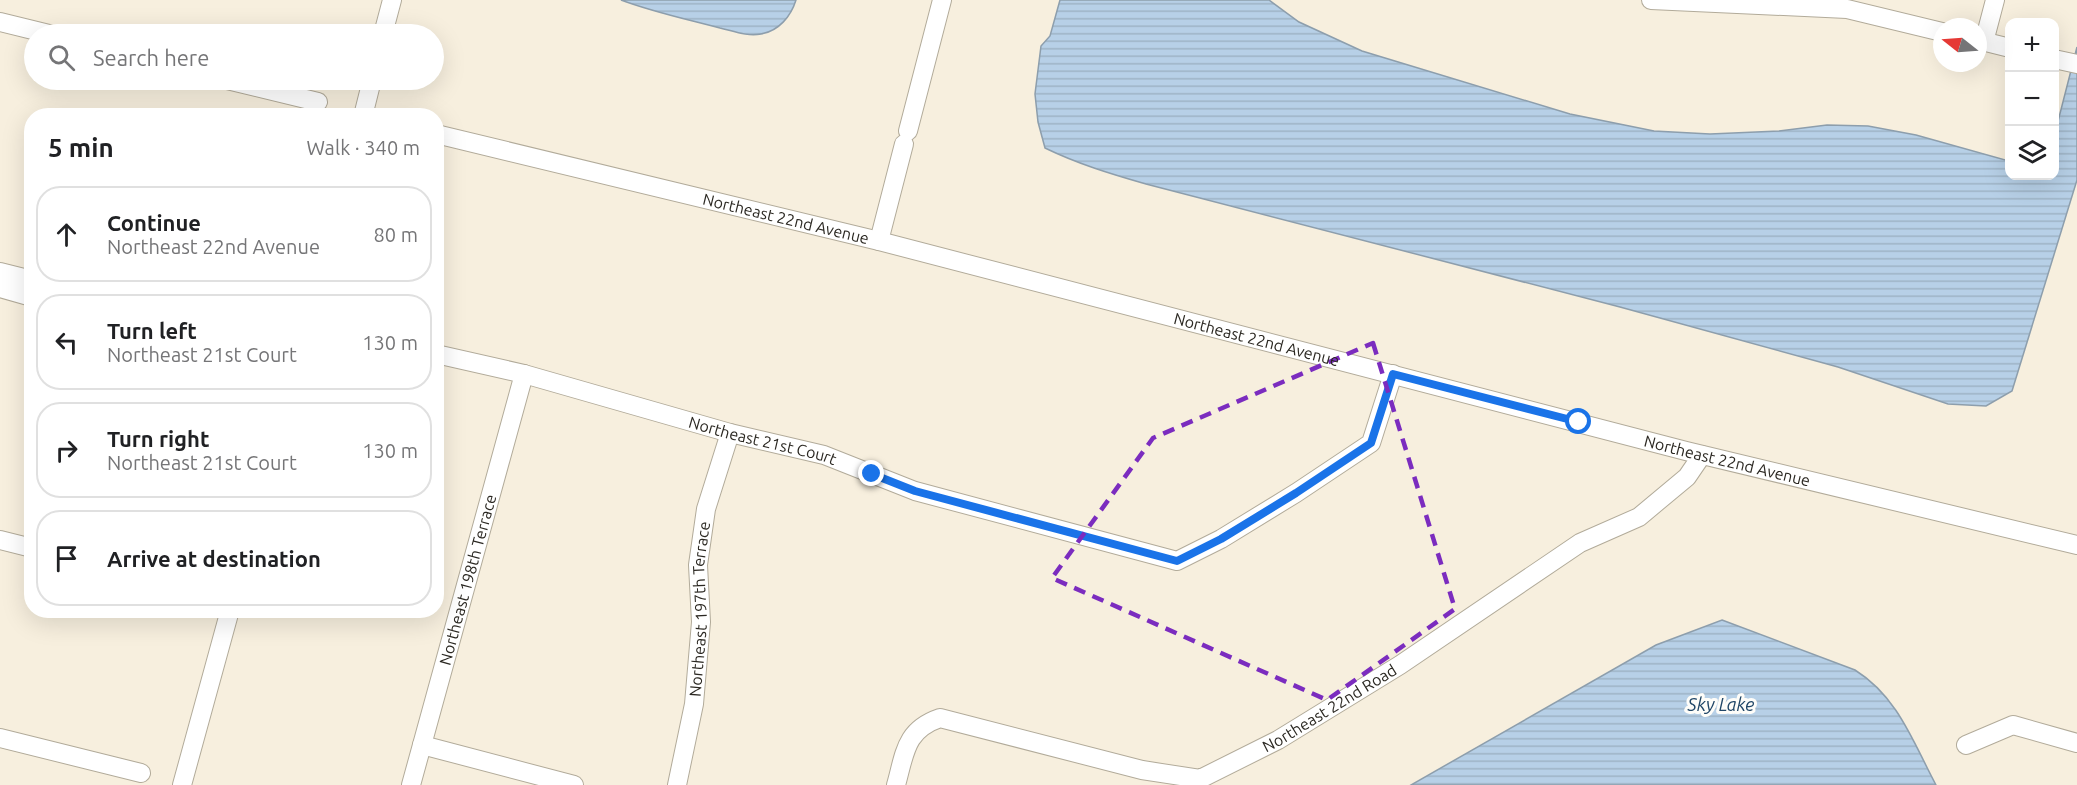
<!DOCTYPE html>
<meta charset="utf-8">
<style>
body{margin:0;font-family:Ubuntu,sans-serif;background:#f6f6f6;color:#202124}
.controls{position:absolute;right:18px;top:18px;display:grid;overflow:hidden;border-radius:12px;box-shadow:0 6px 24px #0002}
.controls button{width:54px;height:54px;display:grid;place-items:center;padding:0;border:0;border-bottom:2px solid #e0e0e0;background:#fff;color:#202124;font:30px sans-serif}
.compass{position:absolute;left:1933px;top:18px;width:54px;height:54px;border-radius:50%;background:#fff;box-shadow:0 6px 24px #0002;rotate:287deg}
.stop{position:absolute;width:18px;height:18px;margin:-14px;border:4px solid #1a73e8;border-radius:50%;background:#fff}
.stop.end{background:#1a73e8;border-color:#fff;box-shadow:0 2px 6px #0008}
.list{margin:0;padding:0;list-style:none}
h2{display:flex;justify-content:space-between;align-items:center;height:78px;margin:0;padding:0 24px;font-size:26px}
h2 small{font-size:20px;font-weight:400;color:#757577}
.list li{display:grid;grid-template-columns:39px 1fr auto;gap:18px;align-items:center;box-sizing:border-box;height:96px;margin:0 12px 12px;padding:0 12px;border:2px solid #e0e0e0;border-radius:24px}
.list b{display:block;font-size:22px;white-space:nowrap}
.list p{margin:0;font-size:20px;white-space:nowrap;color:#757577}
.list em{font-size:20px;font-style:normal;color:#757577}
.icon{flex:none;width:33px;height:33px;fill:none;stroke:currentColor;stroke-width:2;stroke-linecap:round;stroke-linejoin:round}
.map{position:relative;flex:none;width:2077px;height:785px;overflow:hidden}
.search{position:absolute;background:#fff;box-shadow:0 6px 24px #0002;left:24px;top:24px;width:420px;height:66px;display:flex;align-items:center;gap:15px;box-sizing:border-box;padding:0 21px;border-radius:33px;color:#757577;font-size:22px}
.panel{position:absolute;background:#fff;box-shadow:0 6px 24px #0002;left:24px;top:108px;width:420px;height:510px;border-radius:24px}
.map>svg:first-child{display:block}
</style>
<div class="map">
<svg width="2077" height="785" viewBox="0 0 2077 785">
<defs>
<pattern id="water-rules" width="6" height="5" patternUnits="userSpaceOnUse" patternTransform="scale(1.5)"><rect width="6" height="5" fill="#b7d0e7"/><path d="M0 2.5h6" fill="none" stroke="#9eb3c6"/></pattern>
</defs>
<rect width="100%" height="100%" fill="#f7efde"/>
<path fill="url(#water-rules)" stroke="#8d9eac" stroke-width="1.5" d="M621,0H796C791,16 779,31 761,34C748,37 733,31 720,28C686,19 653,12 621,0Z
M1060,0H1269L1299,22L1362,51L1570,114L1654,131L1710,134L1779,131L1827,125L1868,126L1916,135L2009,161L2010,176H2054L2055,133L2077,47V180L2012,391L1986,406L1948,404L1838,367L1620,307L1146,184C1111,174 1078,164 1045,148L1038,122L1035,94L1041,46L1050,36Z
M1722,620L1855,670C1898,697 1913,742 1936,785H1411L1656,645Z"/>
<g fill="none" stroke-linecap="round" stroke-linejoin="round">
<defs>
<g id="minor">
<path d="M1651,0L1847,9L1942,32"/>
<path d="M0,22L49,34"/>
<path d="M383,34L392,0"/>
<path d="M1978,40L2010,48"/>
<path d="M1984,42L1995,0"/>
<path d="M2054,59L2077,64"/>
<path d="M227,80L318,102"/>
<path d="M363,116L372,80"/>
<path d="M908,131L942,0"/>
<path id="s1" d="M436,134L879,241L1686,451L2077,545"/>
<path d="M879,241L904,144"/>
<path d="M0,272L32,280"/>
<path d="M0,288L32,297"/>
<path id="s2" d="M436,354L524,374L730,433L824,455L915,491L1177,561L1221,539L1296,493L1371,443L1393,374"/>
<path d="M0,540L32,548"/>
<path d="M0,738L141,773"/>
<path d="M422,745L574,785"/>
<path d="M1966,745L2013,725L2077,743"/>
<path d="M182,785L230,610"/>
<path id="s3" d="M411,785L524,374"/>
<path id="s4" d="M677,785L694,704L701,622L698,565L706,509L730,433"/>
<path id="s5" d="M896,785C905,753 905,730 940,718L1142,770L1200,779L1278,740L1400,665L1580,543L1639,517L1687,477L1702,455"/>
</g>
</defs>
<use href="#minor" stroke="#b2ab9a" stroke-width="20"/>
<use href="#minor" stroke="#fff" stroke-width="18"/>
</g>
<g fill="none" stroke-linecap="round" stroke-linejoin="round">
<path stroke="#1a73e8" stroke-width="8" d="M872,474L915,491L1177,561L1221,539L1296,493L1371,443L1393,374L1579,422"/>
</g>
<path fill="none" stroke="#7b2cbf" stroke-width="4.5" stroke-dasharray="12 8" stroke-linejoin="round" d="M1373,343L1455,609L1327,700L1052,578L1153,438Z"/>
<g text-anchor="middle" stroke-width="6" stroke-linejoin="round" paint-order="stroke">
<g font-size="16" fill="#2b2822" stroke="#fefdf9">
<text dy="6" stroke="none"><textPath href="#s1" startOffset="360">Northeast 22nd Avenue</textPath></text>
<text dy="6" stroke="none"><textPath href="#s1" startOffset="846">Northeast 22nd Avenue</textPath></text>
<text dy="6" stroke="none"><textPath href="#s2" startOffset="338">Northeast 21st Court</textPath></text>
<text dy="6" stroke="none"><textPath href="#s1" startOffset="1332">Northeast 22nd Avenue</textPath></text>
<text dy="6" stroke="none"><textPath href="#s3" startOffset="213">Northeast 198th Terrace</textPath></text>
<text dy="6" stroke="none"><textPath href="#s4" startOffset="178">Northeast 197th Terrace</textPath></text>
<text dy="6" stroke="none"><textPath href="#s5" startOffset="500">Northeast 22nd Road</textPath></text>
</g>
<g font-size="18" font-style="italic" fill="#204667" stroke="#fefdf9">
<text x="1721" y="711">Sky Lake</text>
</g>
</g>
</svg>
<div class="controls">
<button>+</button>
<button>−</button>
<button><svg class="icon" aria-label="layers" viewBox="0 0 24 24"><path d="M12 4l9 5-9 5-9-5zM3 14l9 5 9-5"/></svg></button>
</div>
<svg class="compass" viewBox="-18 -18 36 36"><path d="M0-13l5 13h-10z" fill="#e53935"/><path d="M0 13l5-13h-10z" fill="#757577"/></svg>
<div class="stop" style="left:1579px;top:422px"></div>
<div class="stop end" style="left:872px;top:474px"></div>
<div class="search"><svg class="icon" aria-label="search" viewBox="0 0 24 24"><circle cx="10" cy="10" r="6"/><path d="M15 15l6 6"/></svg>Search here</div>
<section class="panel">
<h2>5 min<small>Walk · 340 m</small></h2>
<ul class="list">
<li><svg class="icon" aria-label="ahead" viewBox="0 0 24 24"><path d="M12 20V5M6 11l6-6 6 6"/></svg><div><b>Continue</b><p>Northeast 22nd Avenue</p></div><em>80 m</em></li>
<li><svg class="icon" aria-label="left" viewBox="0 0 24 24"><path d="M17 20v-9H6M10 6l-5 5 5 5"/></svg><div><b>Turn left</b><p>Northeast 21st Court</p></div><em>130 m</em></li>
<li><svg class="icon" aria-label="right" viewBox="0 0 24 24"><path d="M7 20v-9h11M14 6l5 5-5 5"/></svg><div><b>Turn right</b><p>Northeast 21st Court</p></div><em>130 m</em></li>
<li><svg class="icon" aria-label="arrive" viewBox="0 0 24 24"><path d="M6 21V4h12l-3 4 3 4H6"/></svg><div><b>Arrive at destination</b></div></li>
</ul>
</section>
</div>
